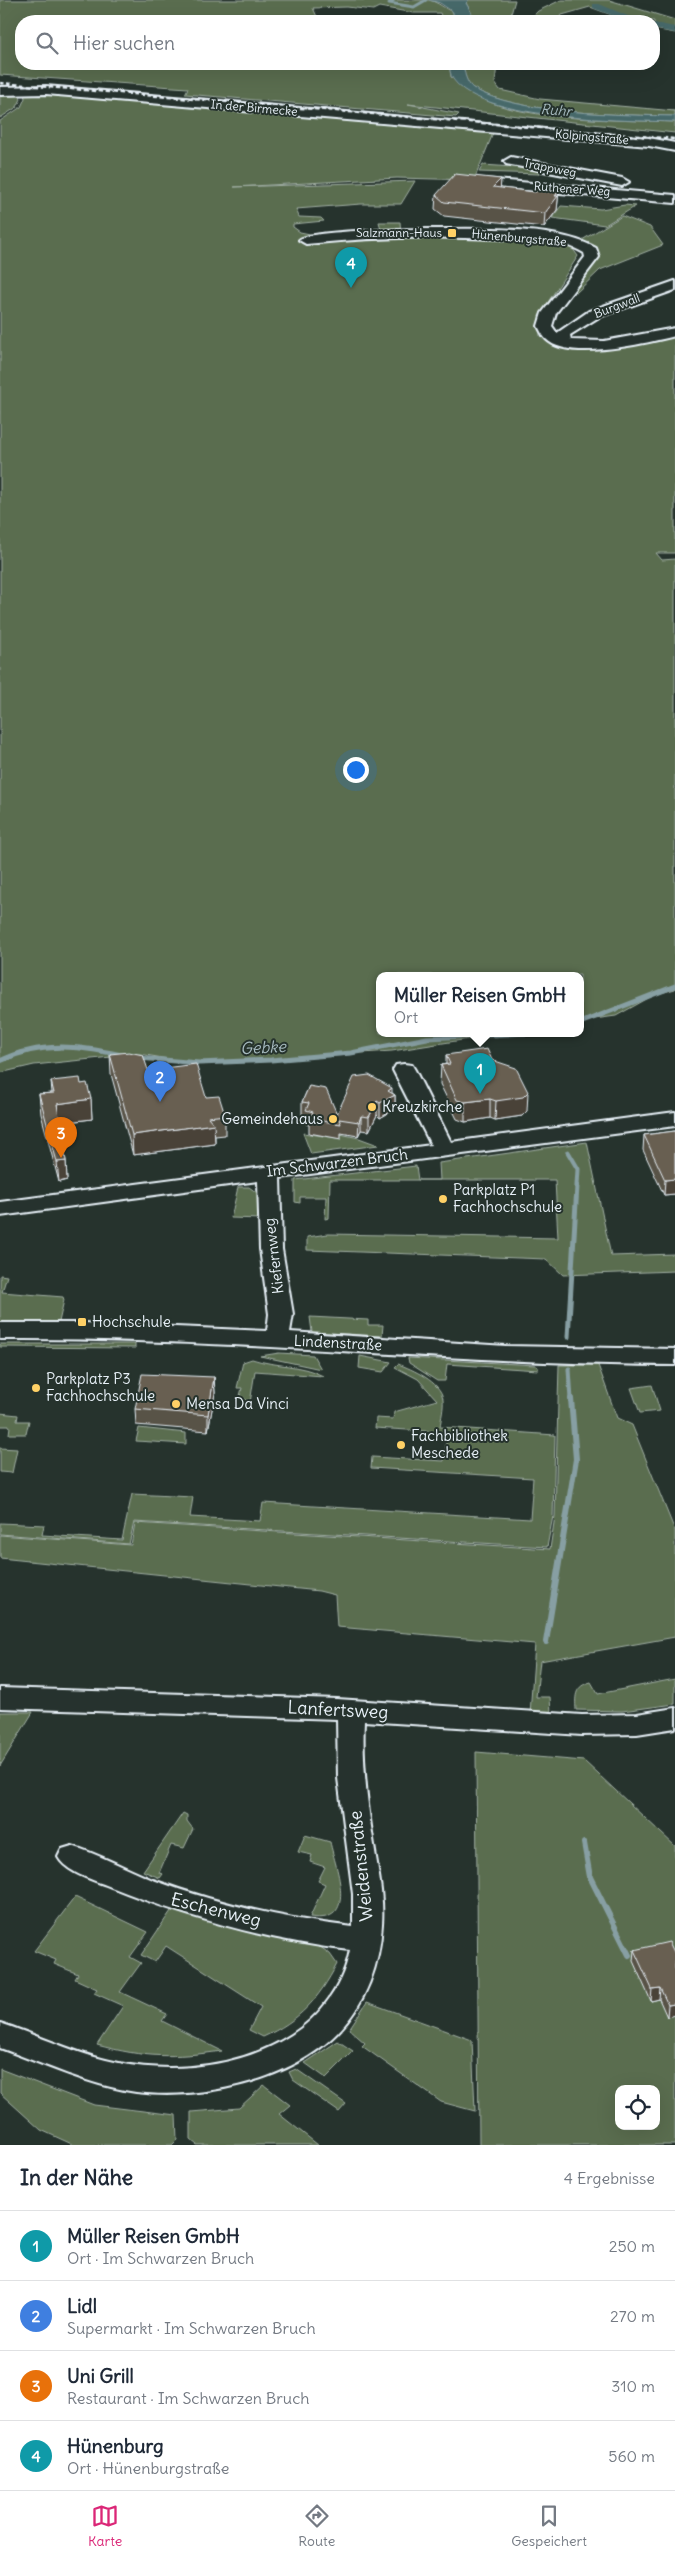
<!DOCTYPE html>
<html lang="de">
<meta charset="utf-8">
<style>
body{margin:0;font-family:Delius,sans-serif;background:#f2f2f3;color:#1f2937}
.controls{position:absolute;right:15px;bottom:15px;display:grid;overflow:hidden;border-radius:10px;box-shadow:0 5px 20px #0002}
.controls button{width:45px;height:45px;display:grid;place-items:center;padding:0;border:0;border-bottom:1px solid #e0e1e3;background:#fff;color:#1f2937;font:25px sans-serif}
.you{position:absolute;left:355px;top:769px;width:18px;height:18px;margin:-12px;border:4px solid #fff;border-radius:50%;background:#1a73e8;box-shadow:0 0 0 8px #1a73e833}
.badge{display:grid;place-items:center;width:32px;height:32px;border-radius:50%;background:#db2777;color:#fff;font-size:16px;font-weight:700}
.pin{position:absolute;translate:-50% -41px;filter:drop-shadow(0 1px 2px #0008)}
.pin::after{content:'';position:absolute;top:26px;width:18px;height:15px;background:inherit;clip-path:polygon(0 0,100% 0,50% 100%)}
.popup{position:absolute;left:376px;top:972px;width:208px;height:65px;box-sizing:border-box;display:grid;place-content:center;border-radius:10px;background:#fff;filter:drop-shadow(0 1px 4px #0005);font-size:16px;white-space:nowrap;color:#747a83}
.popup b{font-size:19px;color:#1f2937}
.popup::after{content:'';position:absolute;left:50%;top:100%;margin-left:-10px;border:10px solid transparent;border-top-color:#fff}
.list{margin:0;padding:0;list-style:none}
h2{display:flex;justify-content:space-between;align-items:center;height:65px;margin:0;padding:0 20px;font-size:21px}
h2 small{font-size:16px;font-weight:400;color:#747a83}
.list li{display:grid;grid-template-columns:32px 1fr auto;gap:15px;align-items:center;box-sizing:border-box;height:70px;padding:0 20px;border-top:1px solid #e0e1e3}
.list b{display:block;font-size:19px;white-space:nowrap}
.list p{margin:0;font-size:16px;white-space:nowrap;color:#747a83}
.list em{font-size:16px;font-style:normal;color:#747a83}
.icon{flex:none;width:28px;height:28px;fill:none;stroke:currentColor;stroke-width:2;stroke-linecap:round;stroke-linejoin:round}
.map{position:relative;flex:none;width:675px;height:2145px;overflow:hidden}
.search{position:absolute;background:#fff;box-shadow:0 5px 20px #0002;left:15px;right:15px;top:15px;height:55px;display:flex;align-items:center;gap:12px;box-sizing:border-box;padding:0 18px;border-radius:20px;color:#747a83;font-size:19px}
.sheet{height:345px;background:#fff}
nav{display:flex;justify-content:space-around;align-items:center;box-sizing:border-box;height:70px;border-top:1px solid #e0e1e3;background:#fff;font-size:14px;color:#747a83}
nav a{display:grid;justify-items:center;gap:2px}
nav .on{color:#db2777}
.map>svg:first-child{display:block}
</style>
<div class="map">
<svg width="675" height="2145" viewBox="0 0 675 2145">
<rect width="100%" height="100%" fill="#26332d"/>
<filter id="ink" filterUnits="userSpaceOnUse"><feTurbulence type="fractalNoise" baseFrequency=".02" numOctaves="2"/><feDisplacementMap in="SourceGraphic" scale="10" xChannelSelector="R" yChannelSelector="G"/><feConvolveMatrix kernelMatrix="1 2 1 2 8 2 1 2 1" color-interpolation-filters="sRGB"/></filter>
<g filter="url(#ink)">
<path fill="#5a6d50" stroke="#a1afa4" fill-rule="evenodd" d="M0,0H429C440,3 443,8 453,12L454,21H443L440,13H414L379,7L373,10L347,7L313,8L319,21H21V64H449L451,77C461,84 472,94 483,99C526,121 625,120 675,122V133L408,104L459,114L456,117L185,94L188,88L0,75Z
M469,0H515L509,21H471V12L466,3Z
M561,0H609L675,20V28H658L675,31V33L654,29V21H628L590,7L562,15L554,21H528L538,11Z
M464,64H497L495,83L500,90L540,99L675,111V116C625,115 514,114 473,88C467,84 463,71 464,64Z
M0,85L16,86L21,99L17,107L0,118Z
M23,91L494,131L474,180L397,178L234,187L415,181L401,204H361L296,209L299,217L321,218L324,221L293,224V227L300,232L310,234L381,229L379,222H400L401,235L546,240L570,245L578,256L539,316L540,336L573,351L616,346L675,334V553H656L662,560L675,559V989L654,995L616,1016L580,1021V975H380V1033H507L392,1051L197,1064L140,1054L34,1065L0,1073V121L21,107L25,98Z
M483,165L542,169L539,174L479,172Z
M625,205L636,206L605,225L552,218L561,206L601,209Z
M622,216L650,227L663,245L600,270L577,292L568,290L596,250L582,240Z
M303,1133L337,1138L340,1134L359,1138L378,1145L311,1154Z
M587,1142L611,1256L675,1254V1271L563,1275L546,1259L307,1250V1237L328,1234L558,1238L555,1180H330L329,1218L325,1219L326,1197H300V1203L295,1202V1180L416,1166L418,1180H440L439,1163Z
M238,1187H249L260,1195L261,1219L231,1218Z
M0,1275L7,1276L2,1292L63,1297L64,1300L59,1322L0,1323Z
M310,1317L368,1320V1325H383L382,1336L312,1332Z
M0,1344H135V1348L0,1347Z
M279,1353L313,1355L321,1369L260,1356Z
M360,1356L391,1362L383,1372L359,1368Z
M408,1358L535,1365L538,1367V1370L447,1364L445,1381H437L409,1363Z
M252,1359C276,1367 301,1364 323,1376L255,1371L250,1403L240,1396L242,1388H237L243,1362Z
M398,1364C412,1369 441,1382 443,1399C444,1408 441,1418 440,1427L555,1435L553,1516L547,1547L134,1522L129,1544L0,1534V1523L44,1525L42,1535L122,1540L132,1494L193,1497L190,1517L260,1521L263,1503L530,1519L533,1478L371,1468L372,1457L444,1461L447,1435H440V1432L375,1428L376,1418L393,1419L394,1412L437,1400L418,1379L395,1367Z
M559,1365H598L617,1418L632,1425L675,1531V1637L540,1661L536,1697H550L551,1713L530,1714L535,1644L337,1627L335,1595L319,1591L0,1558V1535L131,1545L135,1523L550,1549L555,1516Z
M652,1385L660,1411L640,1413L631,1388Z
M0,1413L18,1415L17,1421H29L26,1434H9L10,1426H0Z
M139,1428L186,1433V1444L136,1441Z
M0,1448L17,1449L12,1473L0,1472Z
M675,1679V1704L622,1711L576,1710C575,1695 575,1686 591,1682L598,1694Z
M0,1712H33L0,1766Z
M476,1752L584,1761L675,1846V2145H479ZM619,2089H656V2126H619Z
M183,1813L187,1815V1821L193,1829L184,1848L171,1845L159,1873L163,1874L160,1878L143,1871Z
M305,1835L330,1842C336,1869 359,1925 310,1917L325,1884L318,1881L325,1867L310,1862L312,1855L298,1852Z
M75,1897L148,1932L130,1957L141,1963L120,1992L167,2014L162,2021L222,2051C172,2058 146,2058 97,2045L123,2006L94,1993L97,1989L75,1979L78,1974L54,1964L56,1960L34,1951Z
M173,1908L319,1946L330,1954L337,1964C319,1999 299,2021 263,2037L249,2030L261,2007L166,1946L155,1962L141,1955Z
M367,2002L472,2040L475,2111L441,2102L362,2046L365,2043L349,2029Z
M338,2041L353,2051L326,2078L305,2063Z
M0,2069L94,2105L176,2115L177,2140L172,2145H74L41,2130L0,2093Z
M296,2069L346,2104L339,2112L293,2080L289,2072Z
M264,2085L290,2105L279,2114L318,2145H197L191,2140V2112L239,2108Z"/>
<path fill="#46696b" stroke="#879fa3" d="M429,0H469L466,3L471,12V21H454L453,12L440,3Z
M449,64H464C463,71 467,84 473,88C514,114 625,115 675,116V122C625,120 482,121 453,79C450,75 450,68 449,64Z"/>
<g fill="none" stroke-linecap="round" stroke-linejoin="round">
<path stroke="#879fa3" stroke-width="3" d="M394,0L389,3L414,7L426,0"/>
<path stroke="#879fa3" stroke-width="5" d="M580,1023L675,986
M139,1058L199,1063L271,1060L351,1053L427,1038L529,1033
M0,1061C40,1041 79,1046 121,1055
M568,1152L578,1169L568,1337
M569,1369L571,1400"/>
<path stroke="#879fa3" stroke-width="6" d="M546,1642L576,1459L571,1399
M584,1843L590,1877L629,1955"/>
<path fill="#46696b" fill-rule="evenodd" d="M593,4H599L640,21H627L593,8Z
M654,23L675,27V33L654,29Z"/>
<defs>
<path id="minor" d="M46,86L649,138L675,143V151L649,146L46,94L0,95V87Z
M511,157L622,178L629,182L622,186L506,164L504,161Z
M471,178L675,195V203L466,185L464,182L466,179Z
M430,229C477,229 555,225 596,248L599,257L556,313L552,326L557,333L589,311L675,281V290L599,317L570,335L571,340L604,341L675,328V336C647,343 568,362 546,339C543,336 540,330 538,326L542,313L585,257L584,253C559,238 527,240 498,239C434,236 370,237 306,244L299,240C307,230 412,229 430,229Z
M404,1064L412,1065L415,1070L451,1142L675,1112V1126L280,1178L282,1249L293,1314L290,1332L506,1346L675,1349V1365C450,1364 225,1337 0,1339V1323H84L267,1331L269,1314L260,1249L258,1181L0,1216V1202L431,1145L393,1070L396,1065Z
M0,1688L337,1699L582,1715L637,1714L675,1708V1728L637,1734L582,1735L364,1721C362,1762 367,1804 374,1845C378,1871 384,1897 382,1924C380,1963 366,2004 337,2033C290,2081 201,2100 136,2092C89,2085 45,2064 0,2048V2023C40,2036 78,2055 119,2063C208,2081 330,2051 350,1950C266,1940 185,1917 106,1885C91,1879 66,1872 58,1857L62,1849L72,1846C100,1855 126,1869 153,1880C218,1904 285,1919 353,1927V1894L338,1778L337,1719L0,1708Z"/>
</defs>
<use href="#minor" stroke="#e8f1f8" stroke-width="4"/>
<use href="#minor" fill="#26332d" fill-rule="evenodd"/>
<path stroke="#e8f1f8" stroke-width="2.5" stroke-dasharray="4.5 2.5" stroke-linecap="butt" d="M0,83L675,139"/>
</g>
<path fill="#595246" stroke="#e8f1f8" d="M501,179L500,188L535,192L559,191L557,210L544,227L444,216L435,209L436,195Z
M110,1054L148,1070L206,1097L225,1115V1135L215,1136V1144L133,1155L111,1074Z
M446,1055L492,1060L527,1111L522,1116L495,1120L490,1118L465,1122L457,1119L440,1084L441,1065L446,1064Z
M51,1081L81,1084L91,1099L92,1119L60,1123L66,1161L67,1180L59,1182L41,1114L39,1094L52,1093Z
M309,1086L337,1114L392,1093L395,1095V1109L380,1118L377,1115L369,1131L361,1130L358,1136L341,1133V1139L309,1133V1125L306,1124V1116H302V1102Z
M675,1131V1194L664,1195L643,1150L644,1135Z
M214,1377L215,1393L208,1431L136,1425L135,1409Z
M634,1950L675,1954L667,2017L659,1999L651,2001L633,1961Z"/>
<path fill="#494239" stroke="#e8f1f8" d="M501,179L500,193L493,187Z
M559,191L557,210L544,227L545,213Z
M392,1088V1097L395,1095V1109L380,1118V1103L388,1091Z
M528,1092L527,1111L522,1116L495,1120L496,1101Z
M91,1099L92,1119L59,1123L57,1104Z
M490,1099V1118L465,1122V1102Z
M377,1101V1115L369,1131V1117Z
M361,1116V1130L358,1136L359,1122Z
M214,1124L215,1144L133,1155L132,1135Z
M66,1161L67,1180L59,1182L57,1162Z
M675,1179V1194L664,1195L665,1180Z
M214,1377L215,1393L208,1431V1415Z
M660,1988L659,1999L651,2001L652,1989Z
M675,2004V2015L667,2017L668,2005Z"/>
<path fill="#685f51" stroke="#e8f1f8" d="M455,174L501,179L493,187L535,192L541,189L559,191L555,196H558L545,213L444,202L436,195Z
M487,1049L492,1060L516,1068L528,1092L523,1097L496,1101L490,1099L465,1102L457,1100L441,1065L450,1064L446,1055Z
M129,1052L143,1055L148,1070L196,1064L206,1097L219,1096L225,1115L208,1117L214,1124L132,1135L110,1054Z
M369,1075L392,1088L388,1091L395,1095L380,1103L377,1101L369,1117L361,1116L359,1122L339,1119L341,1124L309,1119L313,1112L306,1110L309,1103L302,1102L309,1086L326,1089L337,1114L354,1077Z
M80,1078L81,1084L87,1083L91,1099L57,1104L66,1161L57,1162L39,1094L54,1093L51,1081Z
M675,1131V1179L665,1180L644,1135Z
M142,1374L214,1377L208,1415L135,1409Z
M669,1942L675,1954V2004L668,2005L660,1988L652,1989L634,1950Z"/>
</g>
<g fill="#ffd166" stroke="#26332d" stroke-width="2">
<rect x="447" y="228" width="10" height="10" rx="2.5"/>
<circle cx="372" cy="1107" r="5"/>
<circle cx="333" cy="1119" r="5"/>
<circle cx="443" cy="1199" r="5"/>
<rect x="77" y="1317" width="10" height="10" rx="2.5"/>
<circle cx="36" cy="1388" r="5"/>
<circle cx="176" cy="1404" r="5"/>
<circle cx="401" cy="1445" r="5"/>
</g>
<g text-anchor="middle" stroke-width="4" stroke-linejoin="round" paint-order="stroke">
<g font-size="12" fill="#e8f1f8" stroke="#26332d">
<text transform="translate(254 108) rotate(5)" y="4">In der Birmecke</text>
<text transform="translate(592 137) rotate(5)" y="4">Kolpingstraße</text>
<text transform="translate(550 168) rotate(11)" y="4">Trappweg</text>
<text transform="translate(572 189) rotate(4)" y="4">Rüthener Weg</text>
<text transform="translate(519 238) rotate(5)" y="4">Hünenburgstraße</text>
<text transform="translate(617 306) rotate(-21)" y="4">Burgwall</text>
</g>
<g font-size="12" fill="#e8f1f8" stroke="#26332d" text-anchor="end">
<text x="442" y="237">Salzmann-Haus</text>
</g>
<g font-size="14" font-style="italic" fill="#a7bbc0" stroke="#26332d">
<text transform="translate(556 110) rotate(5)" y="5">Ruhr</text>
</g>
<g font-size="15" fill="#e8f1f8" stroke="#26332d" text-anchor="start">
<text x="382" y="1112">Kreuzkirche</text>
<text x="323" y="1124" text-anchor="end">Gemeindehaus</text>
<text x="453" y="1195">Parkplatz P1<tspan x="453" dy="17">Fachhochschule</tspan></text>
<text x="92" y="1327">Hochschule</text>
<text x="46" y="1384">Parkplatz P3<tspan x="46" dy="17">Fachhochschule</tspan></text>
<text x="186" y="1409">Mensa Da Vinci</text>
<text x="411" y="1441">Fachbibliothek<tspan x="411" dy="17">Meschede</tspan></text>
</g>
<g font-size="15" fill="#e8f1f8" stroke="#26332d">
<text transform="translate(337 1163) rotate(-7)" y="5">Im Schwarzen Bruch</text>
<text transform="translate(274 1256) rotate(-97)" y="5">Kiefernweg</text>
<text transform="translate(338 1343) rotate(3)" y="5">Lindenstraße</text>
</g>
<g font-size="16" font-style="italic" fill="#a7bbc0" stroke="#26332d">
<text transform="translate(263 1047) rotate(-3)" y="6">Gebke</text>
</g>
<g font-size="18" fill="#e8f1f8" stroke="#26332d">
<text transform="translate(338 1710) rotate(3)" y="6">Lanfertsweg</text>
<text transform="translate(361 1866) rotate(-96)" y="6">Weidenstraße</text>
<text transform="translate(216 1910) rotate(14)" y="6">Eschenweg</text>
</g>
</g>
</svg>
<div class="controls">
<button><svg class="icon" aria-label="locate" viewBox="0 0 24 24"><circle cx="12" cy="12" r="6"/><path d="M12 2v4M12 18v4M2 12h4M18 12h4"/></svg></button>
</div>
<div class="you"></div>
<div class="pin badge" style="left:480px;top:1094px;background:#0f9aa8">1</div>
<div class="popup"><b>Müller Reisen GmbH</b>Ort</div>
<div class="pin badge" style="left:160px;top:1102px;background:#3f7fe0">2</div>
<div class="pin badge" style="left:61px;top:1158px;background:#e8710a">3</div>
<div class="pin badge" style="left:351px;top:288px;background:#0f9aa8">4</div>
<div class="search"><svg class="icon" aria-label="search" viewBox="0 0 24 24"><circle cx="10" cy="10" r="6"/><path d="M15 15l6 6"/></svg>Hier suchen</div>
</div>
<section class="sheet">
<h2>In der Nähe<small>4 Ergebnisse</small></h2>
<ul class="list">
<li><span class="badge" style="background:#0f9aa8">1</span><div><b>Müller Reisen GmbH</b><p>Ort · Im Schwarzen Bruch</p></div><em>250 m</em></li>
<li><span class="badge" style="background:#3f7fe0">2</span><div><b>Lidl</b><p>Supermarkt · Im Schwarzen Bruch</p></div><em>270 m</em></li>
<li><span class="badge" style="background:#e8710a">3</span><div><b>Uni Grill</b><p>Restaurant · Im Schwarzen Bruch</p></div><em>310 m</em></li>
<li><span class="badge" style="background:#0f9aa8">4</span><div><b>Hünenburg</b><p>Ort · Hünenburgstraße</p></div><em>560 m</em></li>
</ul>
</section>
<nav>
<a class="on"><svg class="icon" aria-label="map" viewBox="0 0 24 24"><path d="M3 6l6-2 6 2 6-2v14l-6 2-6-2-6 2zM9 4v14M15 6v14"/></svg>Karte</a>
<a><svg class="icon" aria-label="directions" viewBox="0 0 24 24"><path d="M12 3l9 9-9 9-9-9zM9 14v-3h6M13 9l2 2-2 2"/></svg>Route</a>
<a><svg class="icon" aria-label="saved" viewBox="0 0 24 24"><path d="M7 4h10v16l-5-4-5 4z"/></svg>Gespeichert</a>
</nav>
